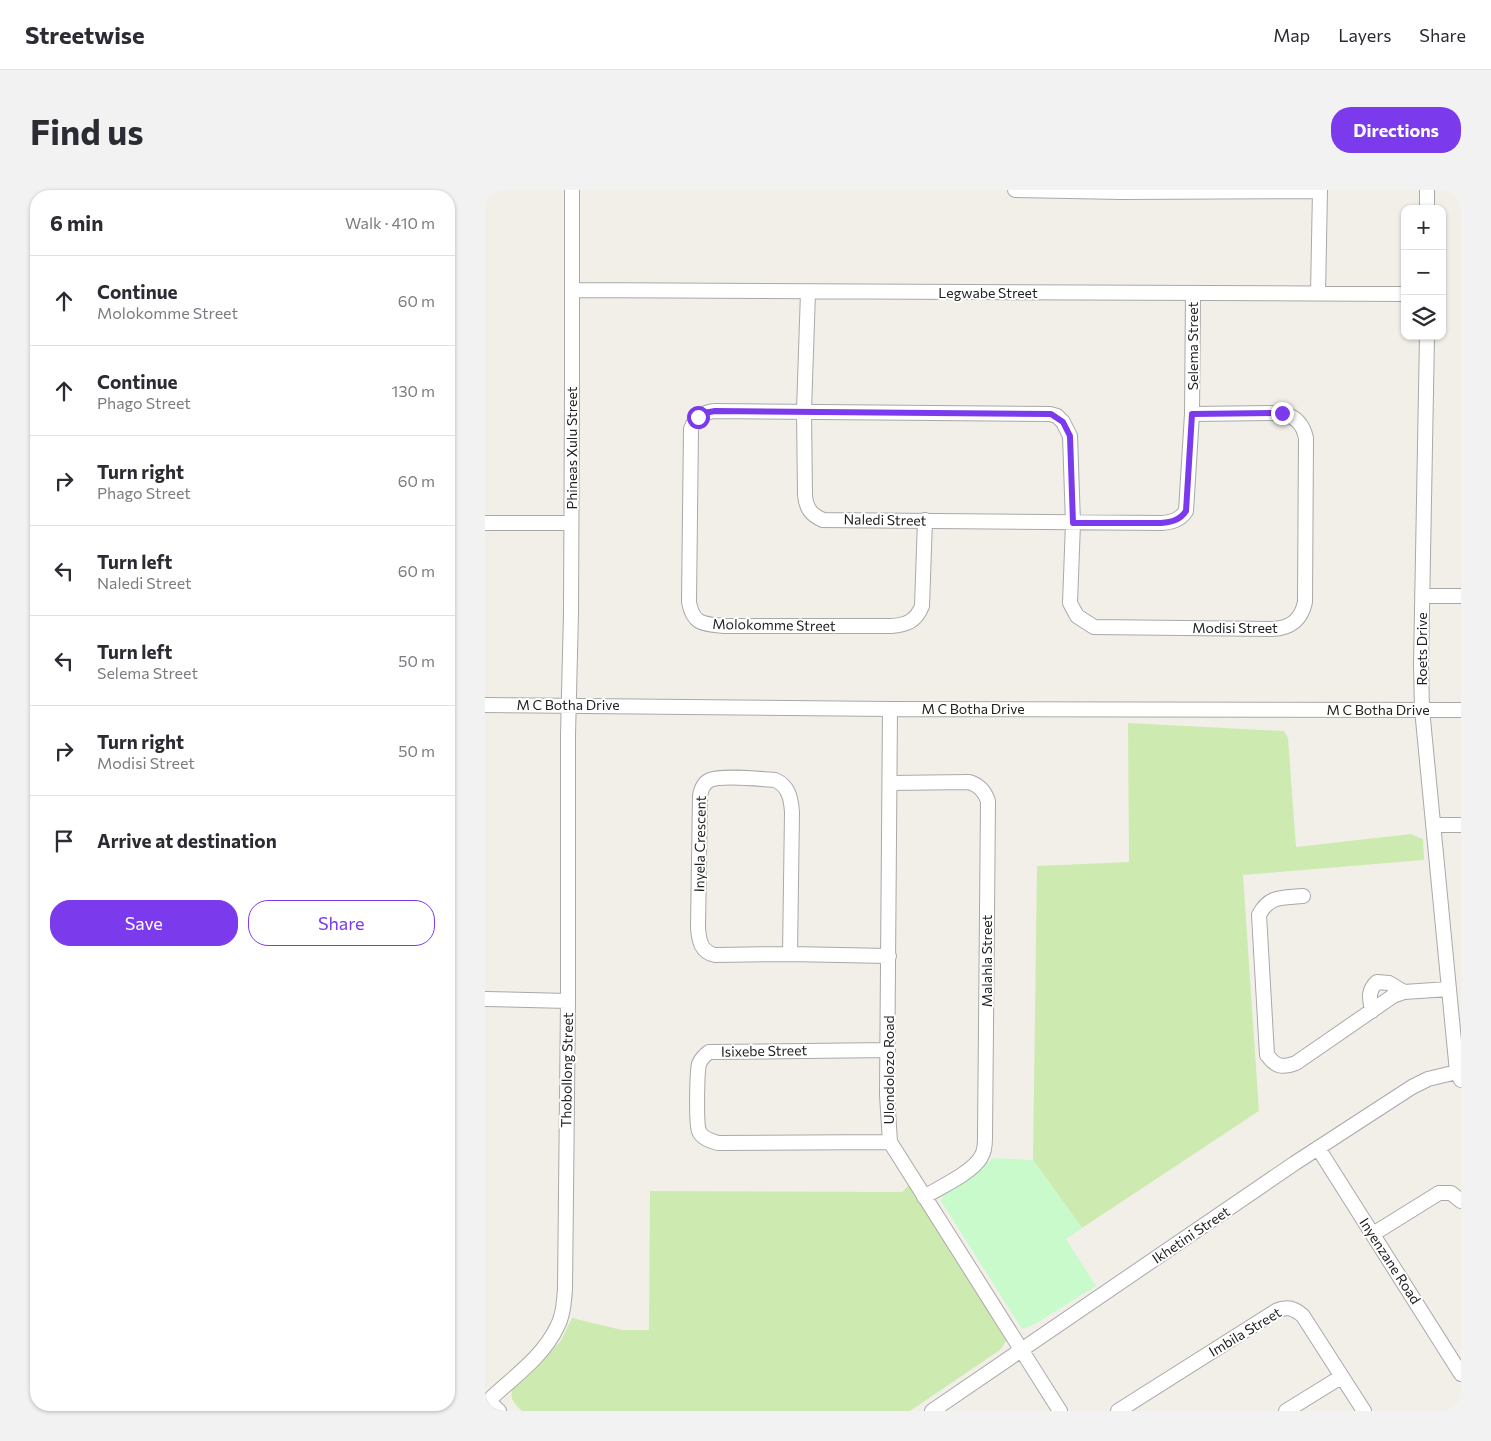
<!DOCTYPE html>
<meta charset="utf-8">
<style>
body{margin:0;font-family:Commissioner,sans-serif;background:#f2f2f3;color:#2b2b33}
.controls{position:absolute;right:15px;top:15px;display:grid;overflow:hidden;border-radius:10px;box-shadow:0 1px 4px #0004}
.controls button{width:45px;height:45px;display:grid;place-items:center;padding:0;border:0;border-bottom:1px solid #e1e1e2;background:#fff;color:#2b2b33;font:25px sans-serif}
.stop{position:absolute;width:15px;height:15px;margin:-11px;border:4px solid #7c3aed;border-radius:50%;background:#fff}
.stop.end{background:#7c3aed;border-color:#fff;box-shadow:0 1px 5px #0008}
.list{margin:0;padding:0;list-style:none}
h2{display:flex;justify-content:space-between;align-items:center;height:65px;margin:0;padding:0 20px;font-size:21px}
h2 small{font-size:16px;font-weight:400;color:#7c7c81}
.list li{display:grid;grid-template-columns:32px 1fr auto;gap:15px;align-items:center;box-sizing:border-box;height:90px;padding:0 20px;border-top:1px solid #e1e1e2}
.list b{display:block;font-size:19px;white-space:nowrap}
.list p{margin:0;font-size:16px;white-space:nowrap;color:#7c7c81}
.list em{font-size:16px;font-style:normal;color:#7c7c81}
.actions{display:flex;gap:10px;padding:15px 20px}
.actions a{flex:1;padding:11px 0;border:1px solid #7c3aed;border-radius:20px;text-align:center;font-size:18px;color:#7c3aed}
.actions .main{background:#7c3aed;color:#fff}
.icon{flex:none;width:28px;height:28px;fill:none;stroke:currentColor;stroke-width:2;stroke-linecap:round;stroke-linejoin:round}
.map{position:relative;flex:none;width:976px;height:1221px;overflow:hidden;border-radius:20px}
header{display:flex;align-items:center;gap:30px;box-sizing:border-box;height:70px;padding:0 25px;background:#fff;border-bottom:1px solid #e1e1e2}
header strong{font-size:24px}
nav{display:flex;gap:28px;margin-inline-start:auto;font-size:18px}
.intro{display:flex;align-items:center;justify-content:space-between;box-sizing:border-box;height:120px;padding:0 30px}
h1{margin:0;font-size:35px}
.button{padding:12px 22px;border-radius:20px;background:#7c3aed;color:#fff;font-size:18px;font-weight:700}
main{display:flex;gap:30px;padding:0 30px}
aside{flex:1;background:#fff;border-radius:20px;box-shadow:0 1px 4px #0004}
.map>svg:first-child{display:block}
</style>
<header>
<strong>Streetwise</strong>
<nav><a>Map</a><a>Layers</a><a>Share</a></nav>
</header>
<div class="intro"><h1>Find us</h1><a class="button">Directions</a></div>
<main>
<aside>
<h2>6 min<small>Walk · 410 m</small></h2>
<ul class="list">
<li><svg class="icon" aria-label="ahead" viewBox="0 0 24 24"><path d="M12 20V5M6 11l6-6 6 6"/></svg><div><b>Continue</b><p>Molokomme Street</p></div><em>60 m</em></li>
<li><svg class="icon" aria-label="ahead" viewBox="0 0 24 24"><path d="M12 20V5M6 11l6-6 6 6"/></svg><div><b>Continue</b><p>Phago Street</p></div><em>130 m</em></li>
<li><svg class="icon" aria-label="right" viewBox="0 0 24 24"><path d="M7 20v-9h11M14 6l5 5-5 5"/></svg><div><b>Turn right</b><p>Phago Street</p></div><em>60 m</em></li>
<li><svg class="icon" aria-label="left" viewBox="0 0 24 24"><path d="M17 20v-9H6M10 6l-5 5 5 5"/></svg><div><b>Turn left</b><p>Naledi Street</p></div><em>60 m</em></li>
<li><svg class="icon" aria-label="left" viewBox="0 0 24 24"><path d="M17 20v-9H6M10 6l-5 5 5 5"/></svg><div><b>Turn left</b><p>Selema Street</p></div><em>50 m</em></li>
<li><svg class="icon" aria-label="right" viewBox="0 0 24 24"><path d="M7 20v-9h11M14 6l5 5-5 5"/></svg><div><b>Turn right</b><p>Modisi Street</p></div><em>50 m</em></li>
<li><svg class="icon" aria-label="arrive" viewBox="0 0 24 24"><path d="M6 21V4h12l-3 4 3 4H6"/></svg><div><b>Arrive at destination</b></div></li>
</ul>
<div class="actions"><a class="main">Save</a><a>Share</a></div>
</aside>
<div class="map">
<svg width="976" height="1221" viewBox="0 0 976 1221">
<rect width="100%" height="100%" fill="#f2efe9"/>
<path fill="#cdebb0" d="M643,533L799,541L803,548L811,657L926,644L938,649L939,670L758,685L774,921L597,1038L548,970L552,676L644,672Z
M426,993L523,1148L515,1160L425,1221H37C29,1213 24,1209 28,1198L75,1152L87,1128L137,1140H164L165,1001L410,1002H417Z"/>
<path fill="#c8facc" d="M509,968L548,970L597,1038L581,1049L611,1096L550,1134L537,1139L456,1011L459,1003Z"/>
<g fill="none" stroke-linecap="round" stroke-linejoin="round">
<defs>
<path id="minor" d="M530,0L636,2L835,1
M942,0V19
M87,100L920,104
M323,102L319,221L320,305C321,318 326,325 338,330L677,333C687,332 695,330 701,321L707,224L708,104
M833,104L835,0
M942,146L936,475L937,519L972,882L976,890
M440,330L437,416C431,431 422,435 406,436H239C219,434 208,435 204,412L206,239C210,227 218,222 230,221L565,224L572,226L578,232L585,246L588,333L585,413L592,426L609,437L787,439C805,438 816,431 820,412L821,248C818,234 811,227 797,223L707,224
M0,333H86
M937,406H976
M0,515L405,519L976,520
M405,519L402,905L405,952L575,1221
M405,593L484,592C494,595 500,602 503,611L500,948C500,954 500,961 496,967C487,983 455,997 439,1007
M948,635H976
M818,706C798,708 784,705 774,725L782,865C791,877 797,878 811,873L908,806L919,802L964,799
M305,764L307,622C306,609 304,596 290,590C276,589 237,585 225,590C218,593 216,600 215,606L213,738C214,751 216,762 230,765L305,764L404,766
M0,809L83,811
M887,821C885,809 882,801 892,792L904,793L919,802
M403,860L224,862C220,865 216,869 214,874C212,882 211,934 214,941C217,949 227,951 233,953L405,952
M833,958L976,1184
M888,1044L954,1003H966L976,1011
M3,1211L14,1221
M0,1214C24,1190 57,1169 72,1137C78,1126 79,1112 80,1099L83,811V545L86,423L87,203V0
M447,1221L810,973L927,897L943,889L972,882
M633,1221L791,1121C803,1116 809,1118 818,1126L879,1221
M801,1221L856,1187"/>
</defs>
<use href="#minor" stroke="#a9a9a9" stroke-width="16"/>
<use href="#minor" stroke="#fff" stroke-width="14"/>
</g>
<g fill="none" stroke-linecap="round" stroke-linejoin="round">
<path stroke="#7c3aed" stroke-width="6" d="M213,227L219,223L230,221L566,224L578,232L585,246L588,333H676C687,332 695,330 701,321L707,224L797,223"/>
</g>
<g text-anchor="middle" stroke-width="4" stroke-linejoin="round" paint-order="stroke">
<g font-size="14" fill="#222" stroke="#fff">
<text x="503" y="108">Legwabe Street</text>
<text transform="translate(708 156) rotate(-90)" y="5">Selema Street</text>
<text transform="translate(87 258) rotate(-90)" y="5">Phineas Xulu Street</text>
<text transform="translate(400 330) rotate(1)" y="5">Naledi Street</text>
<text transform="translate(289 435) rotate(1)" y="5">Molokomme Street</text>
<text x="750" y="443">Modisi Street</text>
<text transform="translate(937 459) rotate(-90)" y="5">Roets Drive</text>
<text x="83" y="520">M C Botha Drive</text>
<text x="488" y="524">M C Botha Drive</text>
<text x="893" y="525">M C Botha Drive</text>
<text transform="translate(215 654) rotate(-89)" y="5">Inyela Crescent</text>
<text transform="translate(502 771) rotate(-90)" y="5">Malahla Street</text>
<text transform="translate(279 861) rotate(-1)" y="5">Isixebe Street</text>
<text transform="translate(82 880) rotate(-89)" y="5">Thobollong Street</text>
<text transform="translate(404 880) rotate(-90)" y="5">Ulondolozo Road</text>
<text transform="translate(706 1045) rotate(-34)" y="5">Ikhetini Street</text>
<text transform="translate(905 1071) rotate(57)" y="5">Inyenzane Road</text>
<text transform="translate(760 1142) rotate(-31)" y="5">Imbila Street</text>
</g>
</g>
</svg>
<div class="controls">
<button>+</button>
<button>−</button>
<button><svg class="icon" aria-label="layers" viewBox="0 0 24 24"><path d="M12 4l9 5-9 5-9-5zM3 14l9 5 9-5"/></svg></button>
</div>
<div class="stop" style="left:213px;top:227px"></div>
<div class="stop end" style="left:797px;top:223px"></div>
</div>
</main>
